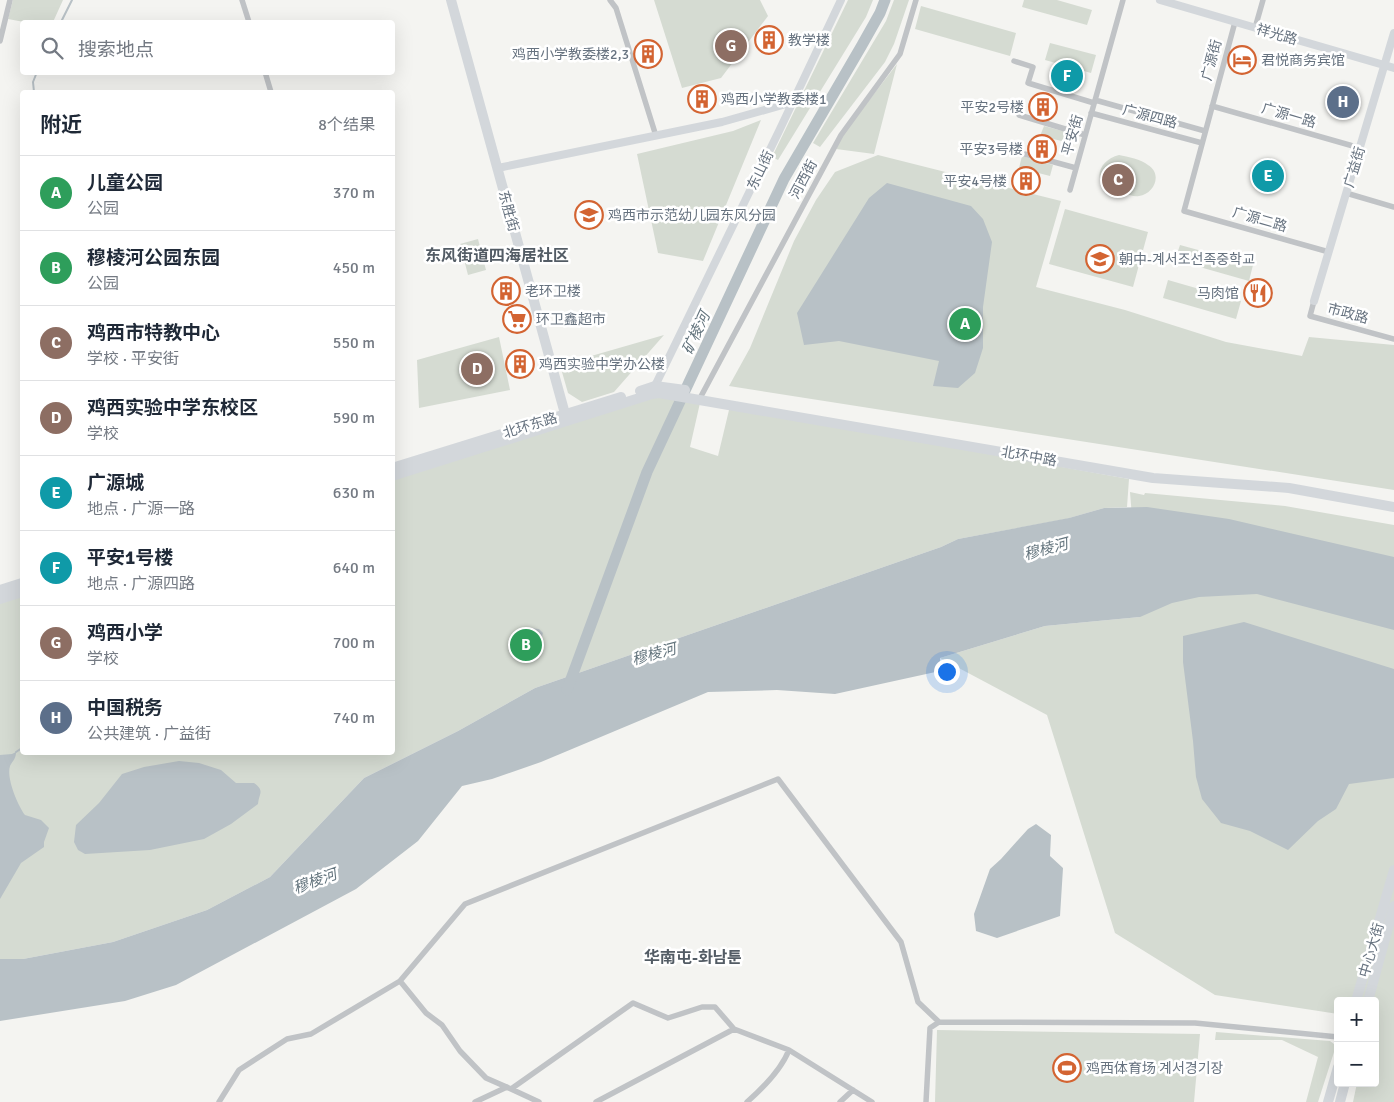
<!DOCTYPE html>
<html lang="zh">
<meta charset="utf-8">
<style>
body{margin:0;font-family:Signika,"Noto Sans SC","Noto Sans KR",sans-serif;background:#f2f2f3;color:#1f2937}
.controls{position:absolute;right:15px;bottom:15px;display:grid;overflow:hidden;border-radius:5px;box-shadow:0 5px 20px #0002}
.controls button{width:45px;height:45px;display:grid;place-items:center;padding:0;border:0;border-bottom:1px solid #e0e1e3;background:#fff;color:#1f2937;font:25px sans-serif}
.you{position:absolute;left:946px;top:671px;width:18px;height:18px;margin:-12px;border:4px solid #fff;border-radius:50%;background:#1a73e8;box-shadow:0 0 0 8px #1a73e833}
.badge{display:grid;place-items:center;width:32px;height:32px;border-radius:50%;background:#d93025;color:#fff;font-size:16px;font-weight:700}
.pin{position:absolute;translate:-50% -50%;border:2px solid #fff;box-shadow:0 1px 5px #0006}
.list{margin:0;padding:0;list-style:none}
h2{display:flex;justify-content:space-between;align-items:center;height:65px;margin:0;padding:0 20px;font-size:21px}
h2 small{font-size:16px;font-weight:400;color:#747a83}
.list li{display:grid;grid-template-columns:32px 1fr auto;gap:15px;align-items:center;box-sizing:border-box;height:75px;padding:0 20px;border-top:1px solid #e0e1e3}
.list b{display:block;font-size:19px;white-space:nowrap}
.list p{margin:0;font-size:16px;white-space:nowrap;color:#747a83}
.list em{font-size:16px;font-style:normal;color:#747a83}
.icon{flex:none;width:28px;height:28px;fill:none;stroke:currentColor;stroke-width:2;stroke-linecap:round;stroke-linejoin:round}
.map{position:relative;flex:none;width:1394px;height:1102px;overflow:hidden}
.search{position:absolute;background:#fff;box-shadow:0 5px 20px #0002;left:20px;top:20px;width:375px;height:55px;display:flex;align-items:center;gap:12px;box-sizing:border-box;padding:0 18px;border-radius:5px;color:#747a83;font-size:19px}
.panel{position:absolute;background:#fff;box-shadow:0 5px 20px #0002;left:20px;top:90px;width:375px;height:665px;border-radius:5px}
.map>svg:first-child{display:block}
</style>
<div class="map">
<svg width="1394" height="1102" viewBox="0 0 1394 1102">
<rect width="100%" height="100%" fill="#f4f4f1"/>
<path fill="#d5dbd2" d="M13,0H63L53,22H24L8,19Z
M654,0H760L768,16L721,78L682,88Z
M848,0H873L866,17L778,160L772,157Z
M894,0H909L894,44L885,62L820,147L813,143L886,21Z
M1024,0H1057L1092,10L1087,25L1022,7Z
M921,6L1016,33L1010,56L915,29Z
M1050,43L1096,55L1091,73L1045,60Z
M897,64L874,154L836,149L843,134Z
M761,120L703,261L658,253L637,154L733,131Z
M1044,126L1070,133L1066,142L1040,136Z
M878,155L1061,201L1036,287L1125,310L1226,342L1302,356L1309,337L1394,345V490L729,386L750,348L794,241L816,200L835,172Z
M1119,155C1128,157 1141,159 1148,165C1163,174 1154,194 1139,196C1134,197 1129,195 1124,193C1119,192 1113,191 1109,189C1091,179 1101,159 1119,155Z
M1022,156L1053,165L1050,176L1019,168Z
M1065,209L1148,232L1133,287L1049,264Z
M478,239L486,270L468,275L460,244Z
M1180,245L1253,265L1249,281L1175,260Z
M1168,280L1241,301L1236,319L1163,298Z
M664,335L614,392L582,402L568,393L560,365Z
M499,337L510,390L419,408L417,360Z
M653,396L700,403L690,447L718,456L729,410L732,408L1129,479L1127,507L1104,508L1066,519L958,539L941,547L535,688L458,731L364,778L270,877L207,910L113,942L23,959H0V601L22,594V752H392L393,478Z
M1130,492L1144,495L1145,493L1285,506L1394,525V1102H1353L1357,1083H1375V1001H1338V1014L1215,995L1115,933L1047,715L940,658L1045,626L1140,617Z
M937,1030L1200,1034L1194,1102H935Z
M1216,1032L1330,1041L1334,1044L1335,1049L1318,1102H1306L1318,1057L1282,1040H1215Z"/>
<path fill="#b8c1c6" d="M887,183L971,206L983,219L992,242L983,307V348L975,373L958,388L933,386L939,361L839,341L804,345L797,313L869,198Z
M1147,507L1229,519L1394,557V630L1257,594L1199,597L1172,603L1140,617L1045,626L940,658V671L835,694L777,690L708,692L541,762L492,779L462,786L418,841L356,889L176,985L125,1001L0,1021V959H23L113,942L207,910L270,877L364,778L458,731L535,688L941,547L958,539L1069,518L1104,508Z
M1244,622L1394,669V778L1349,784L1336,809L1318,821L1288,850L1250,831L1221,823L1202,799L1196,777L1193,741L1183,662V636Z
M527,628L539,629L543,633C540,647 523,660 511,651C511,640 517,632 527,628Z
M16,752C16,759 13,760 10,766C6,778 18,806 25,815L41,820L49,828L44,842V847L21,863L0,899V755L12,754Z
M179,761L199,763L221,770L236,783H254C265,791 259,793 258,804L231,824L204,839L150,850L85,854L78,850L74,842L76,825L99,803L122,774L144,767Z
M1036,824L1051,835L1050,856L1063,868L1060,916L997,938L976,931L974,914L990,869L1001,859L1028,829Z"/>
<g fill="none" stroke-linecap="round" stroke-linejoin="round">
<path stroke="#b8c1c6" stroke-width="2" d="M61,22L72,0
M34,92L33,82L37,72
M16,752L22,748"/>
<path stroke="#b8c1c6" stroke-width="11" d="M567,690L647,472L784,179L862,45L880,13L885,0"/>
<path stroke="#c0c3c6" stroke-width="5.5" d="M242,0L249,22
M610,0L616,8L656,136
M1235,22L1184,211L1329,252
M1255,28L1263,0
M0,41L10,0
M1014,61L1033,67L1028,83L1094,103
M265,72L271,92
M1095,100L1205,131
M1212,106L1360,148
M1091,113L1202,143
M1019,115L1085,135
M1010,150L1076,168
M1070,190L1123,0
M1346,193L1394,207
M1314,301L1310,316L1394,339
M699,400L841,135L900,54L916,0
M400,981L465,904L778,779L901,942L918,1002L939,1022
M511,1089L539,1102
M219,1102L239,1070L287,1039L311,1034L400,981L426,1013L442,1025L460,1051L486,1078L511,1089L633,1003L668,1018L702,1007H715L734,1029L789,1050L872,1102
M475,1102L507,1087
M596,1102L734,1029
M747,1102C763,1088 781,1070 789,1050
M840,1102L853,1090
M926,1102L930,1028L939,1022L1195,1023L1338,1037"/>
<path stroke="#d3d7db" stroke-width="8" d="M1160,0L1394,68
M498,168L722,122L793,102
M1314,301L1394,33
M653,390L780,129L841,0"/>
<path stroke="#d3d7db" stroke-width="10" d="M451,0L567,421
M640,391L655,386L685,390
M392,468L621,397
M392,476L652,394L659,393L1153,478L1289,488L1394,507
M0,590L22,583
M0,599L22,592
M1356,1001L1394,870
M1368,1001L1394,906
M1328,1102L1338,1067
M1340,1102L1345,1083"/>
</g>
<defs>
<symbol id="building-ring" viewBox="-11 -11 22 22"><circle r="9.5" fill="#fff" stroke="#d36432" stroke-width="1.5"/><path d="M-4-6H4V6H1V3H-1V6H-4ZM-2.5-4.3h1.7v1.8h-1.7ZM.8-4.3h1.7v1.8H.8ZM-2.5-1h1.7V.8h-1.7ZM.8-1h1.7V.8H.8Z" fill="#d36432"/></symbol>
<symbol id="hotel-ring" viewBox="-11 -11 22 22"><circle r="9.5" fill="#fff" stroke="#d36432" stroke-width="1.5"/><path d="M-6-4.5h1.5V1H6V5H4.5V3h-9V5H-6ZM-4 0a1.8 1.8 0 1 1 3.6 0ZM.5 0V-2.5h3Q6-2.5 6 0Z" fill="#d36432"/></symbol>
<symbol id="school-ring" viewBox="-11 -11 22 22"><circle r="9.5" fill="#fff" stroke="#d36432" stroke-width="1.5"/><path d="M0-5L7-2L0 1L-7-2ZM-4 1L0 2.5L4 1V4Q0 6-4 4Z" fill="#d36432"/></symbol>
<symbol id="restaurant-ring" viewBox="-11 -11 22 22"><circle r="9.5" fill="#fff" stroke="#d36432" stroke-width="1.5"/><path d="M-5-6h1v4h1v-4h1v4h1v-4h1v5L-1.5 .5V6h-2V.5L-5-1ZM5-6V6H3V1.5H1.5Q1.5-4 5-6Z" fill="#d36432"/></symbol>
<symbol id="supermarket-ring" viewBox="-11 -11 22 22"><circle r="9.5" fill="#fff" stroke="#d36432" stroke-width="1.5"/><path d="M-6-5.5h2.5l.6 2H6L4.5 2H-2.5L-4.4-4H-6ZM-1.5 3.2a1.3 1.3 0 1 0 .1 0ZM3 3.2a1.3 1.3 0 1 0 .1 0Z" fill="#d36432"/></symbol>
<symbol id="stadium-ring" viewBox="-11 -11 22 22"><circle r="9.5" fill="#fff" stroke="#d36432" stroke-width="1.5"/><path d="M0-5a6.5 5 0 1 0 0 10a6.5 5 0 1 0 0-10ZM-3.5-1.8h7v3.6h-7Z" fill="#d36432"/></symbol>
</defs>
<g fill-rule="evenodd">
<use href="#building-ring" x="753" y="24" width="32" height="32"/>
<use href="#building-ring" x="632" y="38" width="32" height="32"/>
<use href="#hotel-ring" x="1226" y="44" width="32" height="32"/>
<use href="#building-ring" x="686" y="83" width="32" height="32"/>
<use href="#building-ring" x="1027" y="91" width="32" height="32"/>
<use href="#building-ring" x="1026" y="133" width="32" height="32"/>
<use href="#building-ring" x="1010" y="165" width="32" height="32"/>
<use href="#school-ring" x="573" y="199" width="32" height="32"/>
<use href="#school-ring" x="1084" y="243" width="32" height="32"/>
<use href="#building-ring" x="490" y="275" width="32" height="32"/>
<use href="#restaurant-ring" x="1242" y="277" width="32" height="32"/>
<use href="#supermarket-ring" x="501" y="303" width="32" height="32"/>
<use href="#building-ring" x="504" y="348" width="32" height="32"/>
<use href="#stadium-ring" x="1051" y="1052" width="32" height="32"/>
</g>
<g text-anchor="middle" stroke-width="5" stroke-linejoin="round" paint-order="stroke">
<g font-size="14" fill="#66727f" stroke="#fff">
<text transform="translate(1277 34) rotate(16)" y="5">祥光路</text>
<text transform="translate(1211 60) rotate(-75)" y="5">广源街</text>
<text transform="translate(1289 115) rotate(16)" y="5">广源一路</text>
<text transform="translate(1150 116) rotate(15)" y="5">广源四路</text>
<text transform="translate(1072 135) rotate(-74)" y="5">平安街</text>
<text transform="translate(1354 167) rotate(-73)" y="5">广益街</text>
<text transform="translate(760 170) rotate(-64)" y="5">东山街</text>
<text transform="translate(803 179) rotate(-62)" y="5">河西街</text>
<text transform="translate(509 211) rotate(75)" y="5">东胜街</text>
<text transform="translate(1260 219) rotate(16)" y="5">广源二路</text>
<text transform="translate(1348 313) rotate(15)" y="5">市政路</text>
<text transform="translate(530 425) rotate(-17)" y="5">北环东路</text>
<text transform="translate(1029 456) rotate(10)" y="5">北环中路</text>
<text transform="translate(1371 950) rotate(-74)" y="5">中心大街</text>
</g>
<g font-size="14" fill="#66727f" stroke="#fff" text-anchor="start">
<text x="788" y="45">教学楼</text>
<text x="629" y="59" text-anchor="end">鸡西小学教委楼2,3</text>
<text x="1261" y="65">君悦商务宾馆</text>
<text x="721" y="104">鸡西小学教委楼1</text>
<text x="1024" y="112" text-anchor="end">平安2号楼</text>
<text x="1023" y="154" text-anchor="end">平安3号楼</text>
<text x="1007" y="186" text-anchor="end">平安4号楼</text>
<text x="608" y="220">鸡西市示范幼儿园东风分园</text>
<text x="1119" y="264">朝中-계서조선족중학교</text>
<text x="525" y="296">老环卫楼</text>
<text x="1239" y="298" text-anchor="end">马肉馆</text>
<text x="536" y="324">环卫鑫超市</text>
<text x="539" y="369">鸡西实验中学办公楼</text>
<text x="1086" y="1073">鸡西体育场 계서경기장</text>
</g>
<g font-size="15" font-style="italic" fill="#62737c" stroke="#fff">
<text transform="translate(696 333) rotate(-65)" y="5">矿棱河</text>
<text transform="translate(1046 549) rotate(-15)" y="5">穆棱河</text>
<text transform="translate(654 654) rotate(-15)" y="5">穆棱河</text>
<text transform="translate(315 881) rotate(-20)" y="5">穆棱河</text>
</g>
<g font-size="16" font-weight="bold" fill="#535c65" stroke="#fff">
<text x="497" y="261">东风街道四海居社区</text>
<text x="693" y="963">华南屯-화남툰</text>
</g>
</g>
</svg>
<div class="controls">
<button>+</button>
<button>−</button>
</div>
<div class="you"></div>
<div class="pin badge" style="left:965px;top:324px;background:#2e9e5b">A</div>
<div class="pin badge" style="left:526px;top:645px;background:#2e9e5b">B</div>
<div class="pin badge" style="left:1118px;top:180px;background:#8d6e63">C</div>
<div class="pin badge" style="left:477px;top:369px;background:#8d6e63">D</div>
<div class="pin badge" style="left:1268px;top:176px;background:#0f9aa8">E</div>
<div class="pin badge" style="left:1067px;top:76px;background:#0f9aa8">F</div>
<div class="pin badge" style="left:731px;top:46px;background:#8d6e63">G</div>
<div class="pin badge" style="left:1343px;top:102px;background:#5c6f8a">H</div>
<div class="search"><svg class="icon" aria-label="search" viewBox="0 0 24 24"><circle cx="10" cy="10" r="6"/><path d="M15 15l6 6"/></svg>搜索地点</div>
<section class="panel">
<h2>附近<small>8个结果</small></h2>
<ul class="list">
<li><span class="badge" style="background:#2e9e5b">A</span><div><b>儿童公园</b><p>公园</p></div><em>370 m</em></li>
<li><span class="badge" style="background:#2e9e5b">B</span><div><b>穆棱河公园东园</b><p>公园</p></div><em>450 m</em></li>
<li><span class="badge" style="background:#8d6e63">C</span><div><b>鸡西市特教中心</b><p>学校 · 平安街</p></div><em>550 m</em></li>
<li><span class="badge" style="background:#8d6e63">D</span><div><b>鸡西实验中学东校区</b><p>学校</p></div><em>590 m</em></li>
<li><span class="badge" style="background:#0f9aa8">E</span><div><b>广源城</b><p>地点 · 广源一路</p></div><em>630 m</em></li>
<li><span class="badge" style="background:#0f9aa8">F</span><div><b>平安1号楼</b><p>地点 · 广源四路</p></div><em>640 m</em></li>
<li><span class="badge" style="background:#8d6e63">G</span><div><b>鸡西小学</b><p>学校</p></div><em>700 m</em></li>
<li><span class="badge" style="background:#5c6f8a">H</span><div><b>中国税务</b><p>公共建筑 · 广益街</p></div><em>740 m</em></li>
</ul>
</section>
</div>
